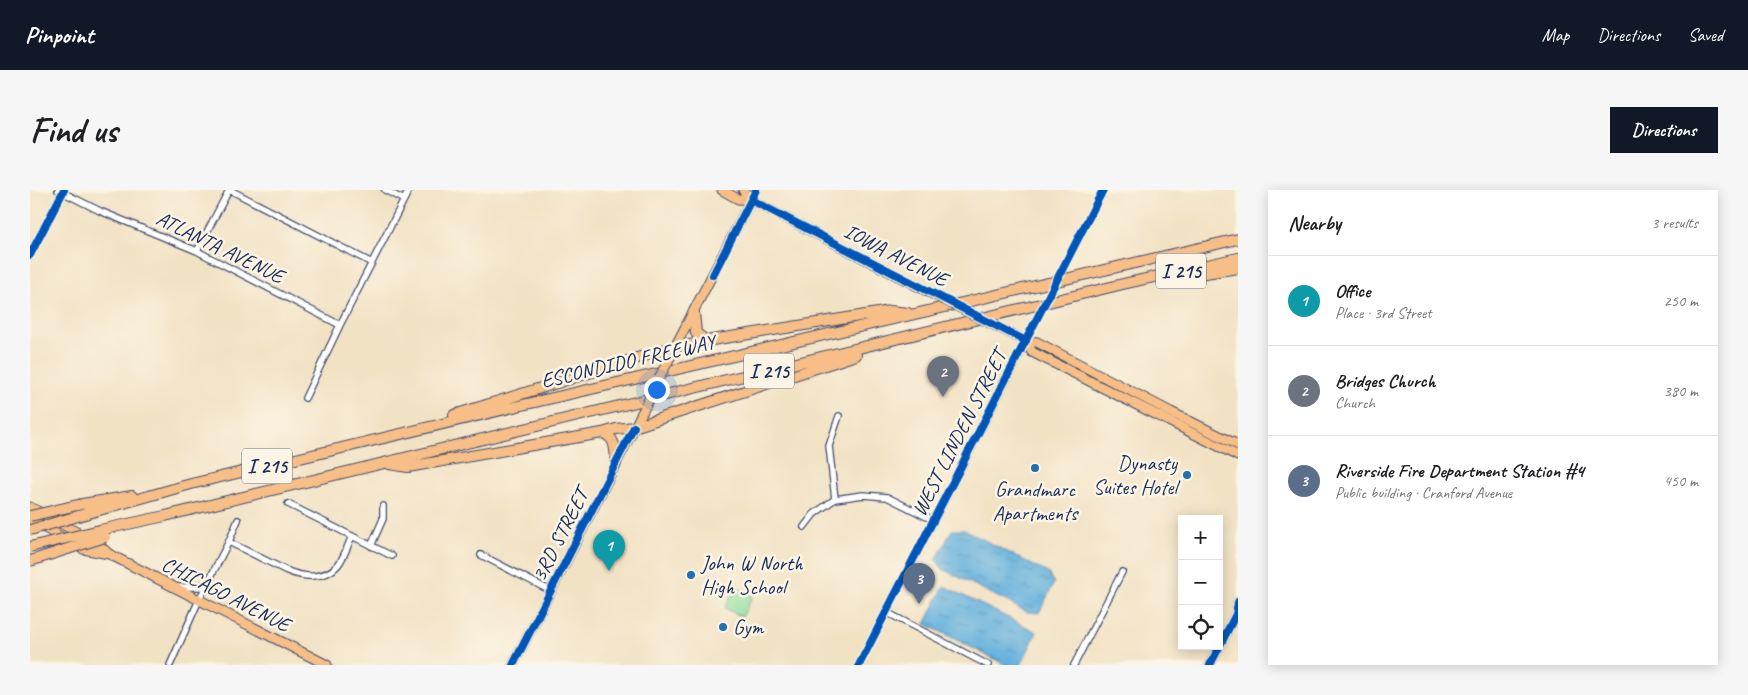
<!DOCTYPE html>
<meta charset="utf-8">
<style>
body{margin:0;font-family:Caveat,sans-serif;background:#f6f6f6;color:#202124}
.controls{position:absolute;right:15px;bottom:15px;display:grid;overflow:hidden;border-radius:0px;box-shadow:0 2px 12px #0003}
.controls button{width:45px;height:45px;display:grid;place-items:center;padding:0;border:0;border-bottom:1px solid #e0e0e0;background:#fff;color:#202124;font:25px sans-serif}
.you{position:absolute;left:626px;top:199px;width:18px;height:18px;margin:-12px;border:4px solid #fff;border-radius:50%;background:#1a73e8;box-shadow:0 0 0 8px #1a73e833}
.badge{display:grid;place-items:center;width:32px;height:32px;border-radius:50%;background:#111827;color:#fff;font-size:16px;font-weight:700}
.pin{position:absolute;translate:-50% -41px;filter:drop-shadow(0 1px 2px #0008)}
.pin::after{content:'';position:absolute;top:26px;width:18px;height:15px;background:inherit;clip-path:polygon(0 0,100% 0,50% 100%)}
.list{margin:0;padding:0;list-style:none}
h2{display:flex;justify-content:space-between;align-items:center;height:65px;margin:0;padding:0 20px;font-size:21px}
h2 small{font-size:16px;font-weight:400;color:#757577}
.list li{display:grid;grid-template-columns:32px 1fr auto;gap:15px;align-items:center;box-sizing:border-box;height:90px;padding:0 20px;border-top:1px solid #e0e0e0}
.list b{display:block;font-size:19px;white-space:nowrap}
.list p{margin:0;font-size:16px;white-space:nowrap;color:#757577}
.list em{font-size:16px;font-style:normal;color:#757577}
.icon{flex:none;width:28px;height:28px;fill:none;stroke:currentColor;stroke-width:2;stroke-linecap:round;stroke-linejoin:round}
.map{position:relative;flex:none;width:1208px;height:475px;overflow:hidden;border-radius:0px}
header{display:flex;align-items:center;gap:30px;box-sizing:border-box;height:70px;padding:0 25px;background:#111827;color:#fff}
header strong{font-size:24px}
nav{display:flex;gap:28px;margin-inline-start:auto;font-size:18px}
.intro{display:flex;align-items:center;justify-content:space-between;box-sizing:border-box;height:120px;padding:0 30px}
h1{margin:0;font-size:35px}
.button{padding:12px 22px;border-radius:0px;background:#111827;color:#fff;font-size:18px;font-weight:700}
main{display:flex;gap:30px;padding:0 30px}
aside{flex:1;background:#fff;border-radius:0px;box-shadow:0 2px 12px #0003}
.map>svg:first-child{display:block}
</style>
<header>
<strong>Pinpoint</strong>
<nav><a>Map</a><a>Directions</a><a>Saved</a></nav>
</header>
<div class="intro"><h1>Find us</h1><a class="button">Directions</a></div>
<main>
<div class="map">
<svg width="1208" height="475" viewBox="0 0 1208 475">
<defs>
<pattern id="water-ripples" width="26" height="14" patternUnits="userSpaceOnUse" patternTransform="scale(1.25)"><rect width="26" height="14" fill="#63b1dd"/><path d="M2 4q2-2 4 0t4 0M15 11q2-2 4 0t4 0" fill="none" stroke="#5190b6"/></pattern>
</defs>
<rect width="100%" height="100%" fill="#fcf5e5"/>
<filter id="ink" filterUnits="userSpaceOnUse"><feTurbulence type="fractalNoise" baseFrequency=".02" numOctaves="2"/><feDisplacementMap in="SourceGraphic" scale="10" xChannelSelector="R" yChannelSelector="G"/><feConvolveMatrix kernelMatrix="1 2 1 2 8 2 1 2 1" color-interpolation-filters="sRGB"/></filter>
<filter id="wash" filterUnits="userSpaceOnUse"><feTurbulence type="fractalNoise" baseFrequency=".0096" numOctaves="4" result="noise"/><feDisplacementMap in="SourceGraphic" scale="20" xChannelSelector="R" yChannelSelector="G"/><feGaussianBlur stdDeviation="1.12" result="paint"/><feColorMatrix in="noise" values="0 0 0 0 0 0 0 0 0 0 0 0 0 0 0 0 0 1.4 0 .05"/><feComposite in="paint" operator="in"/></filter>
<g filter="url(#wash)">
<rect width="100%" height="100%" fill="#f2e2c4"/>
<path fill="#8cdd9d" stroke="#54867e" d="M706,397L723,406L712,427L695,418Z"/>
<path fill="url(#water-ripples)" stroke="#3f709e" d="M922,340H935L1018,383L1024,393L1009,423L997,422L913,379L906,370Z
M914,396L1007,442L991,475H976L895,434Z"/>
</g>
<g filter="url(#ink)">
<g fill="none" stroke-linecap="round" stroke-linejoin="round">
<defs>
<path id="minor" d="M28,0L70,21L167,61L310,135
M200,0L342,73
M355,0L374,10
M167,61L199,0
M275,208L310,135L379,0
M805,309L799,256L809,226
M258,314L362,366
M774,337L784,324L805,309L833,305L857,307L903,330
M199,352L255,380C271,387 294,391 308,375C314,368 318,355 322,346
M341,356L353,329V316
M451,365L521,401
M148,397H169L177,392
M856,422L958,475
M140,475L169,410L200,349L208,330
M1044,475L1092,382"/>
<path id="tertiary" d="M1039,66L1073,0
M996,151L1002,139"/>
<path id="secondary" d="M721,10L726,0
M0,65L34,0
M829,475L996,151"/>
<path id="primary" d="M692,0L708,9L721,10L897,101
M713,0L721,10
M960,133L996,151L1007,152L1141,222L1208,255
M996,151L1002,162L1208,266
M644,159L721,10
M0,317L67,353L79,364
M0,330L53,359L79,364L297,475
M483,475L616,215
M1180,475L1206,424L1208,412"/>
<path id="motorway" d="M1156,86L1208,78
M664,122L666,143L676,151
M424,225L646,156L668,154L676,151L860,121L878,123
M572,243C587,247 585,262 586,274
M359,274L378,277L572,243L586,239L604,237L826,165
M52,314L102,306
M55,324L161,294L488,216L1208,49
M70,340L135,326L1093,94L1208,68"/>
</defs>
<use href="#minor" stroke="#3b4a6d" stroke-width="8"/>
<use href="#tertiary" stroke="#3b4a6d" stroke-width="9"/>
<use href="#secondary" stroke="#3b4a6d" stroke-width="10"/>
<use href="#primary" stroke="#3b4a6d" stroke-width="11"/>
<use href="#motorway" stroke="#3b4a6d" stroke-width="12"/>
<use href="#minor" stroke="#fff" stroke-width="5.5"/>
<use href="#tertiary" stroke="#fff" stroke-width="7"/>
<use href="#secondary" stroke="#fce5cf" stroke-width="8"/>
<use href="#primary" stroke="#f7be87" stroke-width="9"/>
<use href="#motorway" stroke="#f7be87" stroke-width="10"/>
<defs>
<path id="tertiary-bridge" d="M1002,139L1039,66"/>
<path id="primary-bridge" d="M897,101L960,133
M629,188L642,164
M616,215L623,200"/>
<path id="motorway-bridge" d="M0,326L52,314
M0,340L55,324
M0,357L70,340
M0,371L75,347"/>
</defs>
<use href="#tertiary-bridge" stroke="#3b4a6d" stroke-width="9" stroke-linecap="butt"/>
<use href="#primary-bridge" stroke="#3b4a6d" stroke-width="11" stroke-linecap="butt"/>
<use href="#motorway-bridge" stroke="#3b4a6d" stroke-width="12" stroke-linecap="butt"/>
<use href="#tertiary-bridge" stroke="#fff" stroke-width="7"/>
<use href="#primary-bridge" stroke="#f7be87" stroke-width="9"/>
<use href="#motorway-bridge" stroke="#f7be87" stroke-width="10"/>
<defs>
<path id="cycleway" d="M721,10L996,151
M0,65L34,0
M683,85L726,0
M483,475L604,237
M829,475L1073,0
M1180,475L1206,424L1208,412"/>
</defs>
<use href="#cycleway" stroke="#fcf5e5" stroke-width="11"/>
<use href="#cycleway" stroke="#0057b8" stroke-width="8"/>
</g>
</g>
<g fill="#1f6fb2" stroke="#fcf5e5" stroke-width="2">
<circle cx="1005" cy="278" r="5"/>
<circle cx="1157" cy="285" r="5"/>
<circle cx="661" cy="385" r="5"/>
<circle cx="693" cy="437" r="5"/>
</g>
<g text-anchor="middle" stroke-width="5" stroke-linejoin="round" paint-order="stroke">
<g fill="#fcf5e5" stroke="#5e6a86" stroke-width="1">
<rect x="1126" y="63.5" width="50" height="35" rx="4"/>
<rect x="714" y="163.5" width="50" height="35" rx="4"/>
<rect x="212" y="258.5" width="50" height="35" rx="4"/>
</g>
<g font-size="20" font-weight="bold" fill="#1b2f5e">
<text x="1151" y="88">I 215</text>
<text x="739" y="188">I 215</text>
<text x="237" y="283">I 215</text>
</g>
<g font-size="21" fill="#1b2f5e" stroke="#fcf5e5">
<text transform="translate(190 57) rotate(26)" y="7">ATLANTA AVENUE</text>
<text transform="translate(866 65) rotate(27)" y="7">IOWA AVENUE</text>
<text transform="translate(598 171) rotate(-13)" y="7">ESCONDIDO FREEWAY</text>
<text transform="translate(929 243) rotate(-63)" y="7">WEST LINDEN STREET</text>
<text transform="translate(530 345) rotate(-63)" y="7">3RD STREET</text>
<text transform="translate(196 404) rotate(27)" y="7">CHICAGO AVENUE</text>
</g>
<g font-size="21" fill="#1b2f5e" stroke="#fcf5e5" text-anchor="start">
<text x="1147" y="280" text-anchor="end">Dynasty<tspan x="1147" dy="24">Suites Hotel</tspan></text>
<text x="1005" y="306" text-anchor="middle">Grandmarc<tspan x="1005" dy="24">Apartments</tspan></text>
<text x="671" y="380">John W North<tspan x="671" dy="24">High School</tspan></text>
<text x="703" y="444">Gym</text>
</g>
</g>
</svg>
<div class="controls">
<button>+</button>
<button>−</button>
<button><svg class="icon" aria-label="locate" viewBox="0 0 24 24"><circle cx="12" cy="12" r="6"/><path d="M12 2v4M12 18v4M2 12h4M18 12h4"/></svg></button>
</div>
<div class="you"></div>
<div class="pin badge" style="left:579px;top:381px;background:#0f9aa8">1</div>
<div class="pin badge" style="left:913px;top:207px;background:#6b7280">2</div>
<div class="pin badge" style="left:889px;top:414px;background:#5c6f8a">3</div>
</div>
<aside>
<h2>Nearby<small>3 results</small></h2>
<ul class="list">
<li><span class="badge" style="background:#0f9aa8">1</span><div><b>Office</b><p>Place · 3rd Street</p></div><em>250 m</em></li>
<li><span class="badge" style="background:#6b7280">2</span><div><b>Bridges Church</b><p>Church</p></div><em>380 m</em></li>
<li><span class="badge" style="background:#5c6f8a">3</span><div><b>Riverside Fire Department Station #4</b><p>Public building · Cranford Avenue</p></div><em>450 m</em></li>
</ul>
</aside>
</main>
